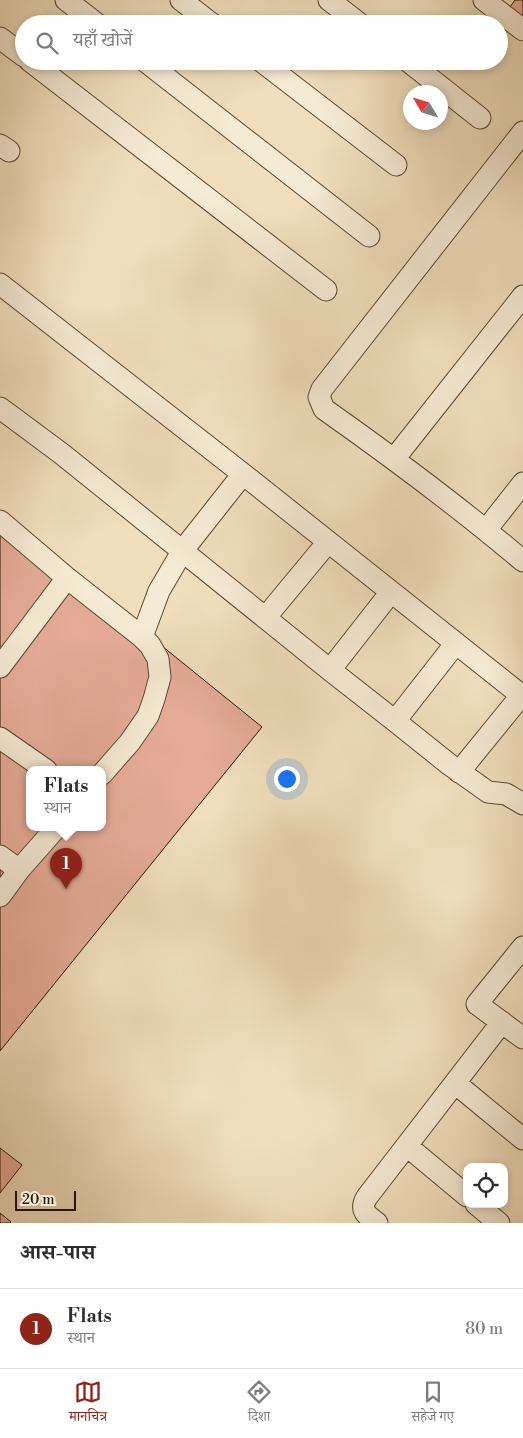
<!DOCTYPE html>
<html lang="hi">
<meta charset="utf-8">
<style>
body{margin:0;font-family:"Libre Bodoni","Noto Serif Devanagari",serif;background:#f2f2f3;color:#2b2b33}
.controls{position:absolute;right:15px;bottom:15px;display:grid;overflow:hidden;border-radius:10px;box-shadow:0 2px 8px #0003}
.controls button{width:45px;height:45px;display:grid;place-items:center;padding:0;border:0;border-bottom:1px solid #e1e1e2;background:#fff;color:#2b2b33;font:25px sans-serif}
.compass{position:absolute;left:403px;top:85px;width:45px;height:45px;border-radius:50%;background:#fff;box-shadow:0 2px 8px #0003;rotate:308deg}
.scale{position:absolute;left:15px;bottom:12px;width:61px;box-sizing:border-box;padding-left:5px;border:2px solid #291600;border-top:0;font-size:14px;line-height:18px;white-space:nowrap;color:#291600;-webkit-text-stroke:4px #f5ead3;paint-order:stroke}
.you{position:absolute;left:286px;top:778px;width:18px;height:18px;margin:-12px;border:4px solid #fff;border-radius:50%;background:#1a73e8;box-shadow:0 0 0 8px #1a73e833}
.badge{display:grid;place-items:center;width:32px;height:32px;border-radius:50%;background:#8f2418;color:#fff;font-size:16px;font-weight:700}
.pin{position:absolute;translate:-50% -41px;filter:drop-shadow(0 1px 2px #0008)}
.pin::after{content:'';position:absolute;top:26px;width:18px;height:15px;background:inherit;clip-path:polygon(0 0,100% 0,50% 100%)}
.popup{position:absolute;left:26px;top:766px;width:80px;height:65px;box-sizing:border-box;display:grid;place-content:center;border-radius:10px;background:#fff;filter:drop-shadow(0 1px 4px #0005);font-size:16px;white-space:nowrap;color:#7c7c81}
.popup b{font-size:19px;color:#2b2b33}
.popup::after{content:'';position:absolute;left:50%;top:100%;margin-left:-10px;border:10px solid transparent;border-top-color:#fff}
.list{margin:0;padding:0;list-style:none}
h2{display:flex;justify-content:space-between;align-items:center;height:65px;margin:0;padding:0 20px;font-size:21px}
h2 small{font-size:16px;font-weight:400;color:#7c7c81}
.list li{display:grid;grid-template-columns:32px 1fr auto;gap:15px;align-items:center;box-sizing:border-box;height:80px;padding:0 20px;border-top:1px solid #e1e1e2}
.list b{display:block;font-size:19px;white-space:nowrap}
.list p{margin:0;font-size:16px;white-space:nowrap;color:#7c7c81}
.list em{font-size:16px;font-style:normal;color:#7c7c81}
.icon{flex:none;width:28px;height:28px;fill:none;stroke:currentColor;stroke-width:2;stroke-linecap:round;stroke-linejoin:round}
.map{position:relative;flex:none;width:523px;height:1223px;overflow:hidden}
.search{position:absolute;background:#fff;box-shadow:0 2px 8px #0003;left:15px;right:15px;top:15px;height:55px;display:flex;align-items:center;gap:12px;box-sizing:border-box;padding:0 18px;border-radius:28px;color:#7c7c81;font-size:19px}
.sheet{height:145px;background:#fff}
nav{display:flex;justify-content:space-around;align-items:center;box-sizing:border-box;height:70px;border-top:1px solid #e1e1e2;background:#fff;font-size:14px;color:#7c7c81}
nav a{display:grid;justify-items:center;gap:2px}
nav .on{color:#8f2418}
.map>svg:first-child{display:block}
</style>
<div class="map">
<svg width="523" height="1223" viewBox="0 0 523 1223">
<rect width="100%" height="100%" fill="#f0debc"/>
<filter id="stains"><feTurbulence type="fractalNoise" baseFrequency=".004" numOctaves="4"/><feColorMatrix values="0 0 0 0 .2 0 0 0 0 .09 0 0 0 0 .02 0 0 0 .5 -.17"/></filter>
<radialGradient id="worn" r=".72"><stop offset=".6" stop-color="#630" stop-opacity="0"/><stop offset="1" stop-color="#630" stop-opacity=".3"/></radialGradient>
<path fill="#e5ab97" stroke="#291600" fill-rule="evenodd" d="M515,0H523V23L507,11Z
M0,515L262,727L0,1051ZM30,770H102V828H30Z
M0,1148L22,1165L0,1193Z
M0,1213L11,1222L10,1223H0Z"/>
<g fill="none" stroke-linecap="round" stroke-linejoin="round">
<defs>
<path id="minor" d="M66,0L97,24
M181,0L212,24
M329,0L360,24
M484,0L523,30
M0,38L24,56
M30,61L326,290
M145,61L369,236
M261,61L396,165
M408,61L480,118
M523,132L322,389L319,397L324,409C392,457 459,507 523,561
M0,145L9,151
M0,284L243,474L516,691L518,695L516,702L459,772
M0,408L62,454L330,670L395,721L450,765L488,792L506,794L523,804
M394,459L523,296
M0,521L67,578L142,637L150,645L158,659L160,677L154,699L148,716L130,742L102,774
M486,530L523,483
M265,618L328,542
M142,637L159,591L183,550L243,474
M0,667L67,578
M330,670L391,592
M395,721L456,643
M0,738L46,770
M0,856L19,870
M0,896L19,870L56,828
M523,947L477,1004L523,1038
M455,1083L523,1139
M407,1146L467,1196
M476,1204L499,1223
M377,1223C366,1215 359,1210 367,1197L502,1022"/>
</defs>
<use href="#minor" stroke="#5b482f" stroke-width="23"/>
<use href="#minor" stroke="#f5ead3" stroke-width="21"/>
</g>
<rect width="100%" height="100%" filter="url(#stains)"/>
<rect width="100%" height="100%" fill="url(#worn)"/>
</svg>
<div class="controls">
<button><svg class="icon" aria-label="locate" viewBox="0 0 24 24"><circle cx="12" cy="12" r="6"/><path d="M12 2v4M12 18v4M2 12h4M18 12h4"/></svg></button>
</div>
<svg class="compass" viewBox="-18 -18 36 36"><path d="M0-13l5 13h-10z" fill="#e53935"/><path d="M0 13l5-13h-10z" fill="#7c7c81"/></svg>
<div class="scale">20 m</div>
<div class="you"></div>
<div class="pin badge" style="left:66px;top:889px">1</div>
<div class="popup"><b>Flats</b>स्थान</div>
<div class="search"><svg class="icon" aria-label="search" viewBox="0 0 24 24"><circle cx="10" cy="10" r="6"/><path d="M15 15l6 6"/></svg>यहाँ खोजें</div>
</div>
<section class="sheet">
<h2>आस-पास<small></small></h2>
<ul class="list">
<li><span class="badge">1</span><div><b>Flats</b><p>स्थान</p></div><em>80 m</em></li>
</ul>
</section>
<nav>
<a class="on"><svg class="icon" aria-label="map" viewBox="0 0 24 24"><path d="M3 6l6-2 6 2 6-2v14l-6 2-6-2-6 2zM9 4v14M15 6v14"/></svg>मानचित्र</a>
<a><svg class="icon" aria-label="directions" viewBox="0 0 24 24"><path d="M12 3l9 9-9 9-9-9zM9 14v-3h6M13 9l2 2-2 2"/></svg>दिशा</a>
<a><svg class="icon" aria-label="saved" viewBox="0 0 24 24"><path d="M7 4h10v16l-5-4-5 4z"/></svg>सहेजे गए</a>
</nav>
